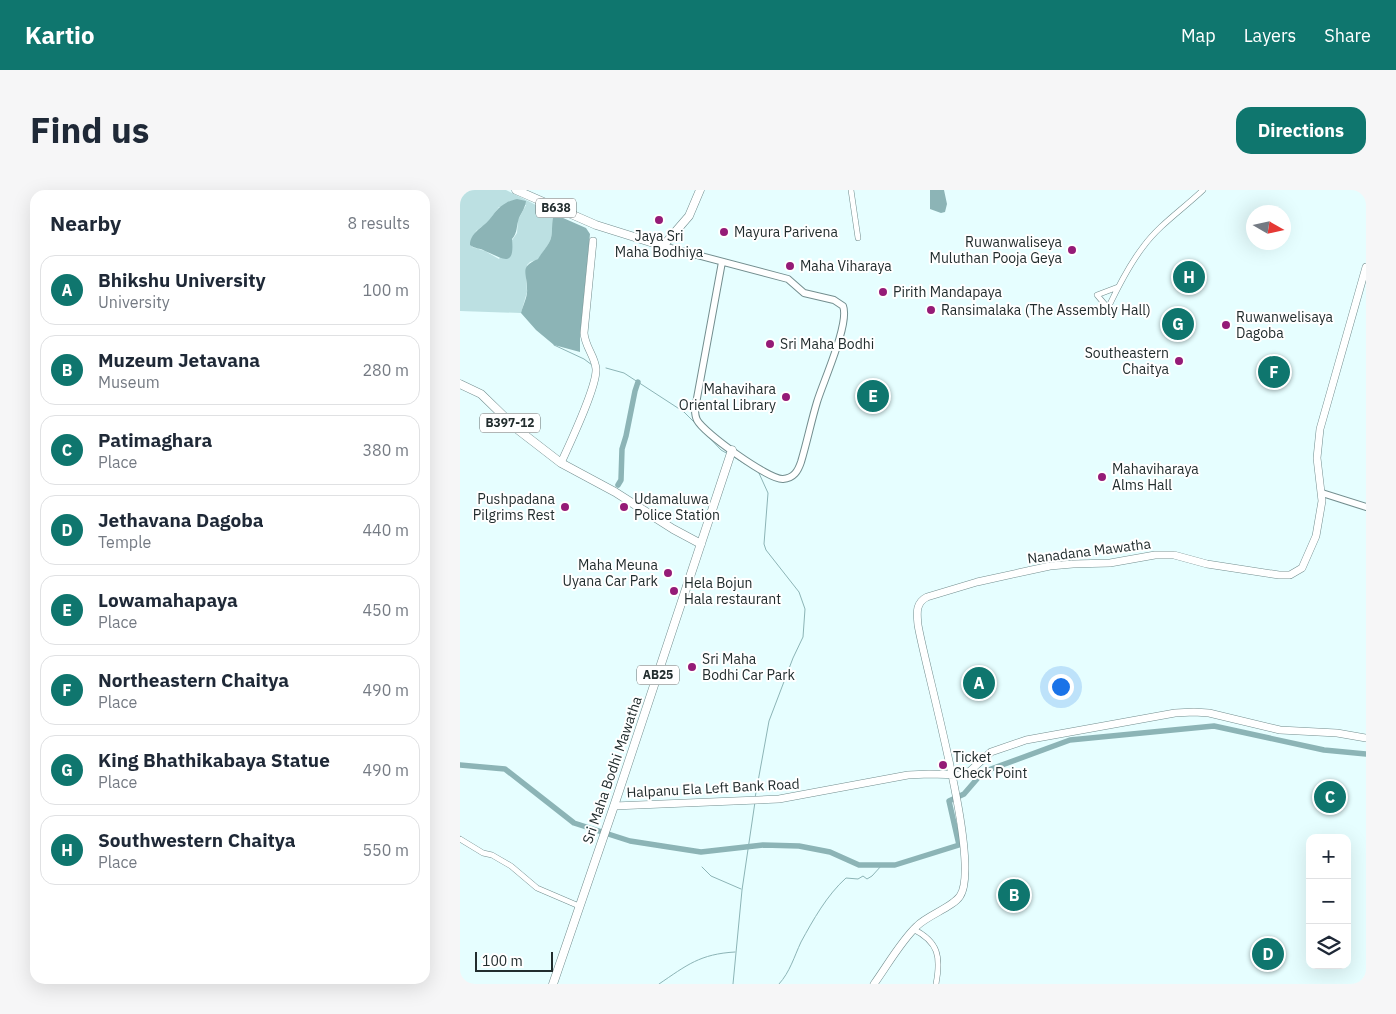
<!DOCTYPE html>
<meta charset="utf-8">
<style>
body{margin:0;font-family:"IBM Plex Sans",sans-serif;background:#f6f6f7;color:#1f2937}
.controls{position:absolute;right:15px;bottom:15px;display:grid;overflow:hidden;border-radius:10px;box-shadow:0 5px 20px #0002}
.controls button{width:45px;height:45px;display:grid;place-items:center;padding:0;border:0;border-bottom:1px solid #e0e1e3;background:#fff;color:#1f2937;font:25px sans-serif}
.compass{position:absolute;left:786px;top:15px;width:45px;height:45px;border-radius:50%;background:#fff;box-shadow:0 5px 20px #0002;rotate:99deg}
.scale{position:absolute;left:15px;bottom:12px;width:78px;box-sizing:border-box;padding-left:5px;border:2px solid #222d2e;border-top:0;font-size:14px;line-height:18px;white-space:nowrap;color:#222d2e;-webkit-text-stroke:4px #fff;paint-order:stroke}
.you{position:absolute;left:600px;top:496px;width:18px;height:18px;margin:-12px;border:4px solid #fff;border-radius:50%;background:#1a73e8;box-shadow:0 0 0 8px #1a73e833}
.badge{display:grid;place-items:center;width:32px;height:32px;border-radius:50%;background:#0f766e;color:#fff;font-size:16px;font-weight:700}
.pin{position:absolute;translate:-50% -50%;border:2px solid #fff;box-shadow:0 1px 5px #0006}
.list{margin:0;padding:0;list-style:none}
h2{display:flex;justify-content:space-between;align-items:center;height:65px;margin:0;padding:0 20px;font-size:21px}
h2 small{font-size:16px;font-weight:400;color:#747a83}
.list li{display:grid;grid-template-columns:32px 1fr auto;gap:15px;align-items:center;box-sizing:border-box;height:70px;margin:0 10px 10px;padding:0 10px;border:1px solid #e0e1e3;border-radius:15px}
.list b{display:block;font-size:19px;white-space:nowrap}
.list p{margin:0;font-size:16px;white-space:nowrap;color:#747a83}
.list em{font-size:16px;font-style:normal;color:#747a83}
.icon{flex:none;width:28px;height:28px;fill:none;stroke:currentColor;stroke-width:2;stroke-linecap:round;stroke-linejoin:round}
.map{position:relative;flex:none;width:906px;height:794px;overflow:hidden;border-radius:15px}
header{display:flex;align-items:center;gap:30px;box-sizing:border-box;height:70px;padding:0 25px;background:#0f766e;color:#fff}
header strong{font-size:24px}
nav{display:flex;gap:28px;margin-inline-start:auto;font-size:18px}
.intro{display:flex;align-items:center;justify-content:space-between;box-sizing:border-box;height:120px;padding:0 30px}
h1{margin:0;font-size:35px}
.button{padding:12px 22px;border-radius:15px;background:#0f766e;color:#fff;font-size:18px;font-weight:700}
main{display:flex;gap:30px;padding:0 30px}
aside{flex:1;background:#fff;border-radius:15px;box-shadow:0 5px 20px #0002}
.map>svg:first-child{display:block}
</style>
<header>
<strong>Kartio</strong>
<nav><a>Map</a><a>Layers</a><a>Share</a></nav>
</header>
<div class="intro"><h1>Find us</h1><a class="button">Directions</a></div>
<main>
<aside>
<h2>Nearby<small>8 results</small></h2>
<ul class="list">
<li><span class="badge">A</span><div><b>Bhikshu University</b><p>University</p></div><em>100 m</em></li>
<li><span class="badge">B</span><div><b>Muzeum Jetavana</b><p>Museum</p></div><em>280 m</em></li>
<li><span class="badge">C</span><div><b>Patimaghara</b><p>Place</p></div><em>380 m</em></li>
<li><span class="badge">D</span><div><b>Jethavana Dagoba</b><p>Temple</p></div><em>440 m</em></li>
<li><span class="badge">E</span><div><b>Lowamahapaya</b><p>Place</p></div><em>450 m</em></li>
<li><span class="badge">F</span><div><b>Northeastern Chaitya</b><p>Place</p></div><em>490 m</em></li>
<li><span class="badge">G</span><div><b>King Bhathikabaya Statue</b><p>Place</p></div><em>490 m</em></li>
<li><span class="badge">H</span><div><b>Southwestern Chaitya</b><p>Place</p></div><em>550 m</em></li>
</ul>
</aside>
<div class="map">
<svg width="906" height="794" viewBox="0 0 906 794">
<rect width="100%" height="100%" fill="#e6feff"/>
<path fill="#bce0e2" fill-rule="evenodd" d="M0,0H46L94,24C91,32 93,40 91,48C89,55 82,62 79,69L70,72L67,75L66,89L67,102L61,123L0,121ZM66,15L58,30L57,43L39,69L25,61L12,57L16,41L28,32L39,17Z"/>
<path fill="#8cb4b6" d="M470,0H484L487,14L485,22L481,23L470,19Z
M57,9L66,11C65,18 62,22 59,28C56,36 58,42 52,49C55,79 42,68 25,61C20,58 15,59 10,55C10,43 22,38 29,30C34,24 38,17 46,13C49,11 54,10 57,9Z
M94,24L126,38L130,44L120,146V162L94,155L76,140L61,123C63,115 68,106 67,99C67,82 59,77 78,69C82,62 89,55 91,48C93,40 91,32 94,24Z"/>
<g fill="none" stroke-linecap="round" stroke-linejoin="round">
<path stroke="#8cb4b6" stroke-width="1" d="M94,155L124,169L132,175
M146,178L164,183L224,222L237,235
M245,243L261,260L268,264
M274,267L285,274
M295,608L309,531L333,468L343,447L345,419L339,402L306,360L304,354L308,303L298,281
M242,677L251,686L281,699
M199,794C227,775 240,764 275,762
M273,794L282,700L295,612
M319,794C330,782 334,767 341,752C353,730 367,705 386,688L398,689L403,686L407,689L412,686L422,675"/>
<path stroke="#8cb4b6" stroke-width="5.5" d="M158,295L161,290L162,259L166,246L175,201L178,192
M0,575L45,579L114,633L170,651L241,662L303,655L339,656L370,662L399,675H435L499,655L489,611L504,604L523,582L610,550L754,536L864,560L906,564"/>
<defs>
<path id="minor" d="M391,0L398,48
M658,97L637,105L648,118C658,97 669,75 683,57C699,35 723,19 743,0
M0,649L23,663L32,665L51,676L77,698L119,716
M453,739C479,752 481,767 476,794"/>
<path id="tertiary" d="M203,56L328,89L344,103L374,110L383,116C390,133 363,192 357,212C351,232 347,252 341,272C338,281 334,288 323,289C309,290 244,243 237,230C235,226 235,223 235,219L262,72
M862,303L906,317"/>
<path id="secondary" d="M101,273C109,255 137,197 136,179C135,166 125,157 124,143L133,51
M154,616L319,609L448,585L469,584L503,585L510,581L531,562L566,550L715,523L734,522L749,523L820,540L877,543L906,548
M414,794C427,776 441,751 457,736C468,725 493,717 500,706C522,674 466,482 458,435C457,424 455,413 467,407L517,392L590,376L613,374L650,373L695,365H714L747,374L819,385H830L842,378L856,346L862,311L857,268L860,239L906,77"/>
<path id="primary" d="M56,0L136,35L203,56L229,26L240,0
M0,194L21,204L57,239L101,273L155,302L213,339L241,354
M93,794L154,616L272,260"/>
</defs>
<use href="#minor" stroke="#738e8f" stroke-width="6"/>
<use href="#tertiary" stroke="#738e8f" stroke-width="8"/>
<use href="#secondary" stroke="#738e8f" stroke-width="8"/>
<use href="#primary" stroke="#738e8f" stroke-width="9"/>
<use href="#minor" stroke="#fff" stroke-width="5"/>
<use href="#tertiary" stroke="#fff" stroke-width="6"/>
<use href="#secondary" stroke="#fff" stroke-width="7"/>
<use href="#primary" stroke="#fff" stroke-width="8"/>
</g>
<g fill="#951b77" stroke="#fff" stroke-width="2">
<circle cx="199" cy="30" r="5"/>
<circle cx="264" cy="42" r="5"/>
<circle cx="612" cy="60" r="5"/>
<circle cx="330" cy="76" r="5"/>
<circle cx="423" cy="102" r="5"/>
<circle cx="471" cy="120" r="5"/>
<circle cx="766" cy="135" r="5"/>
<circle cx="310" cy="154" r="5"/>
<circle cx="719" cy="171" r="5"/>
<circle cx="326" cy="207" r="5"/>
<circle cx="642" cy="287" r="5"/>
<circle cx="105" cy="317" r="5"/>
<circle cx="164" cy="317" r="5"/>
<circle cx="208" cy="383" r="5"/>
<circle cx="214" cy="401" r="5"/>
<circle cx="232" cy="477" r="5"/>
<circle cx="483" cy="575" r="5"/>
</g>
<g text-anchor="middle" stroke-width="4" stroke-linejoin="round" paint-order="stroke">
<g fill="#fff" stroke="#646c6d" stroke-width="1">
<rect x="76" y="8.5" width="40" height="19" rx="4"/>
<rect x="20" y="223.5" width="60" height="19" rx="4"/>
<rect x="177" y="475.5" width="42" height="19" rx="4"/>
</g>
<g font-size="12" font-weight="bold" fill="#222d2e">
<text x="96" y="22">B638</text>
<text x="50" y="237">B397-12</text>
<text x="198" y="489">AB25</text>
</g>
<g font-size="14" fill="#222d2e" stroke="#fff" text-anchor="start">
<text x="274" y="47">Mayura Parivena</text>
<text x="199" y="51" text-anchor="middle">Jaya Sri<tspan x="199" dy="16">Maha Bodhiya</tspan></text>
<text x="602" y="57" text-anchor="end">Ruwanwaliseya<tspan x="602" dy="16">Muluthan Pooja Geya</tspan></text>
<text x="340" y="81">Maha Viharaya</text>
<text x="433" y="107">Pirith Mandapaya</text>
<text x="481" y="125">Ransimalaka (The Assembly Hall)</text>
<text x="776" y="132">Ruwanwelisaya<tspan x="776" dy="16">Dagoba</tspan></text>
<text x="320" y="159">Sri Maha Bodhi</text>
<text x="709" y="168" text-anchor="end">Southeastern<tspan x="709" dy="16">Chaitya</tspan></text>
<text x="316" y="204" text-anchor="end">Mahavihara<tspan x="316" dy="16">Oriental Library</tspan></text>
<text x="652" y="284">Mahaviharaya<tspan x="652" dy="16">Alms Hall</tspan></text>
<text x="95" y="314" text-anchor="end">Pushpadana<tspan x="95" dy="16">Pilgrims Rest</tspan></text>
<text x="174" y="314">Udamaluwa<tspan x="174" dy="16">Police Station</tspan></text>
<text x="198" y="380" text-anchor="end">Maha Meuna<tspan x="198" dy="16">Uyana Car Park</tspan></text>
<text x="224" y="398">Hela Bojun<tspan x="224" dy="16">Hala restaurant</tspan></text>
<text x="242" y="474">Sri Maha<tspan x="242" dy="16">Bodhi Car Park</tspan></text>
<text x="493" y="572">Ticket<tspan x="493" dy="16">Check Point</tspan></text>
</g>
<g font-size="14" fill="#222d2e" stroke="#fff">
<text transform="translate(629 361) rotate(-7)" y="5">Nanadana Mawatha</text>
<text transform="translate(152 580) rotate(-71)" y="5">Sri Maha Bodhi Mawatha</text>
<text transform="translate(253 598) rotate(-3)" y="5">Halpanu Ela Left Bank Road</text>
</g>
</g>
</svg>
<div class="controls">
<button>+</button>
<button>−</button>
<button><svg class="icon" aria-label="layers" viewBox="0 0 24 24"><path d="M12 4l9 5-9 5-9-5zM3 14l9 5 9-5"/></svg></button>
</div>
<svg class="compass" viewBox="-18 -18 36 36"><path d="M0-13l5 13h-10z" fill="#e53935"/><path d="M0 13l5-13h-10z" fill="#747a83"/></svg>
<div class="scale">100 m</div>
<div class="you"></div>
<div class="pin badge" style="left:519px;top:493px">A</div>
<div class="pin badge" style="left:554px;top:705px">B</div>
<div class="pin badge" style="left:870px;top:607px">C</div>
<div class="pin badge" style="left:808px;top:764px">D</div>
<div class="pin badge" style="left:413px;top:206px">E</div>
<div class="pin badge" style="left:814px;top:182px">F</div>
<div class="pin badge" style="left:718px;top:134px">G</div>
<div class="pin badge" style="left:729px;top:87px">H</div>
</div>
</main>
